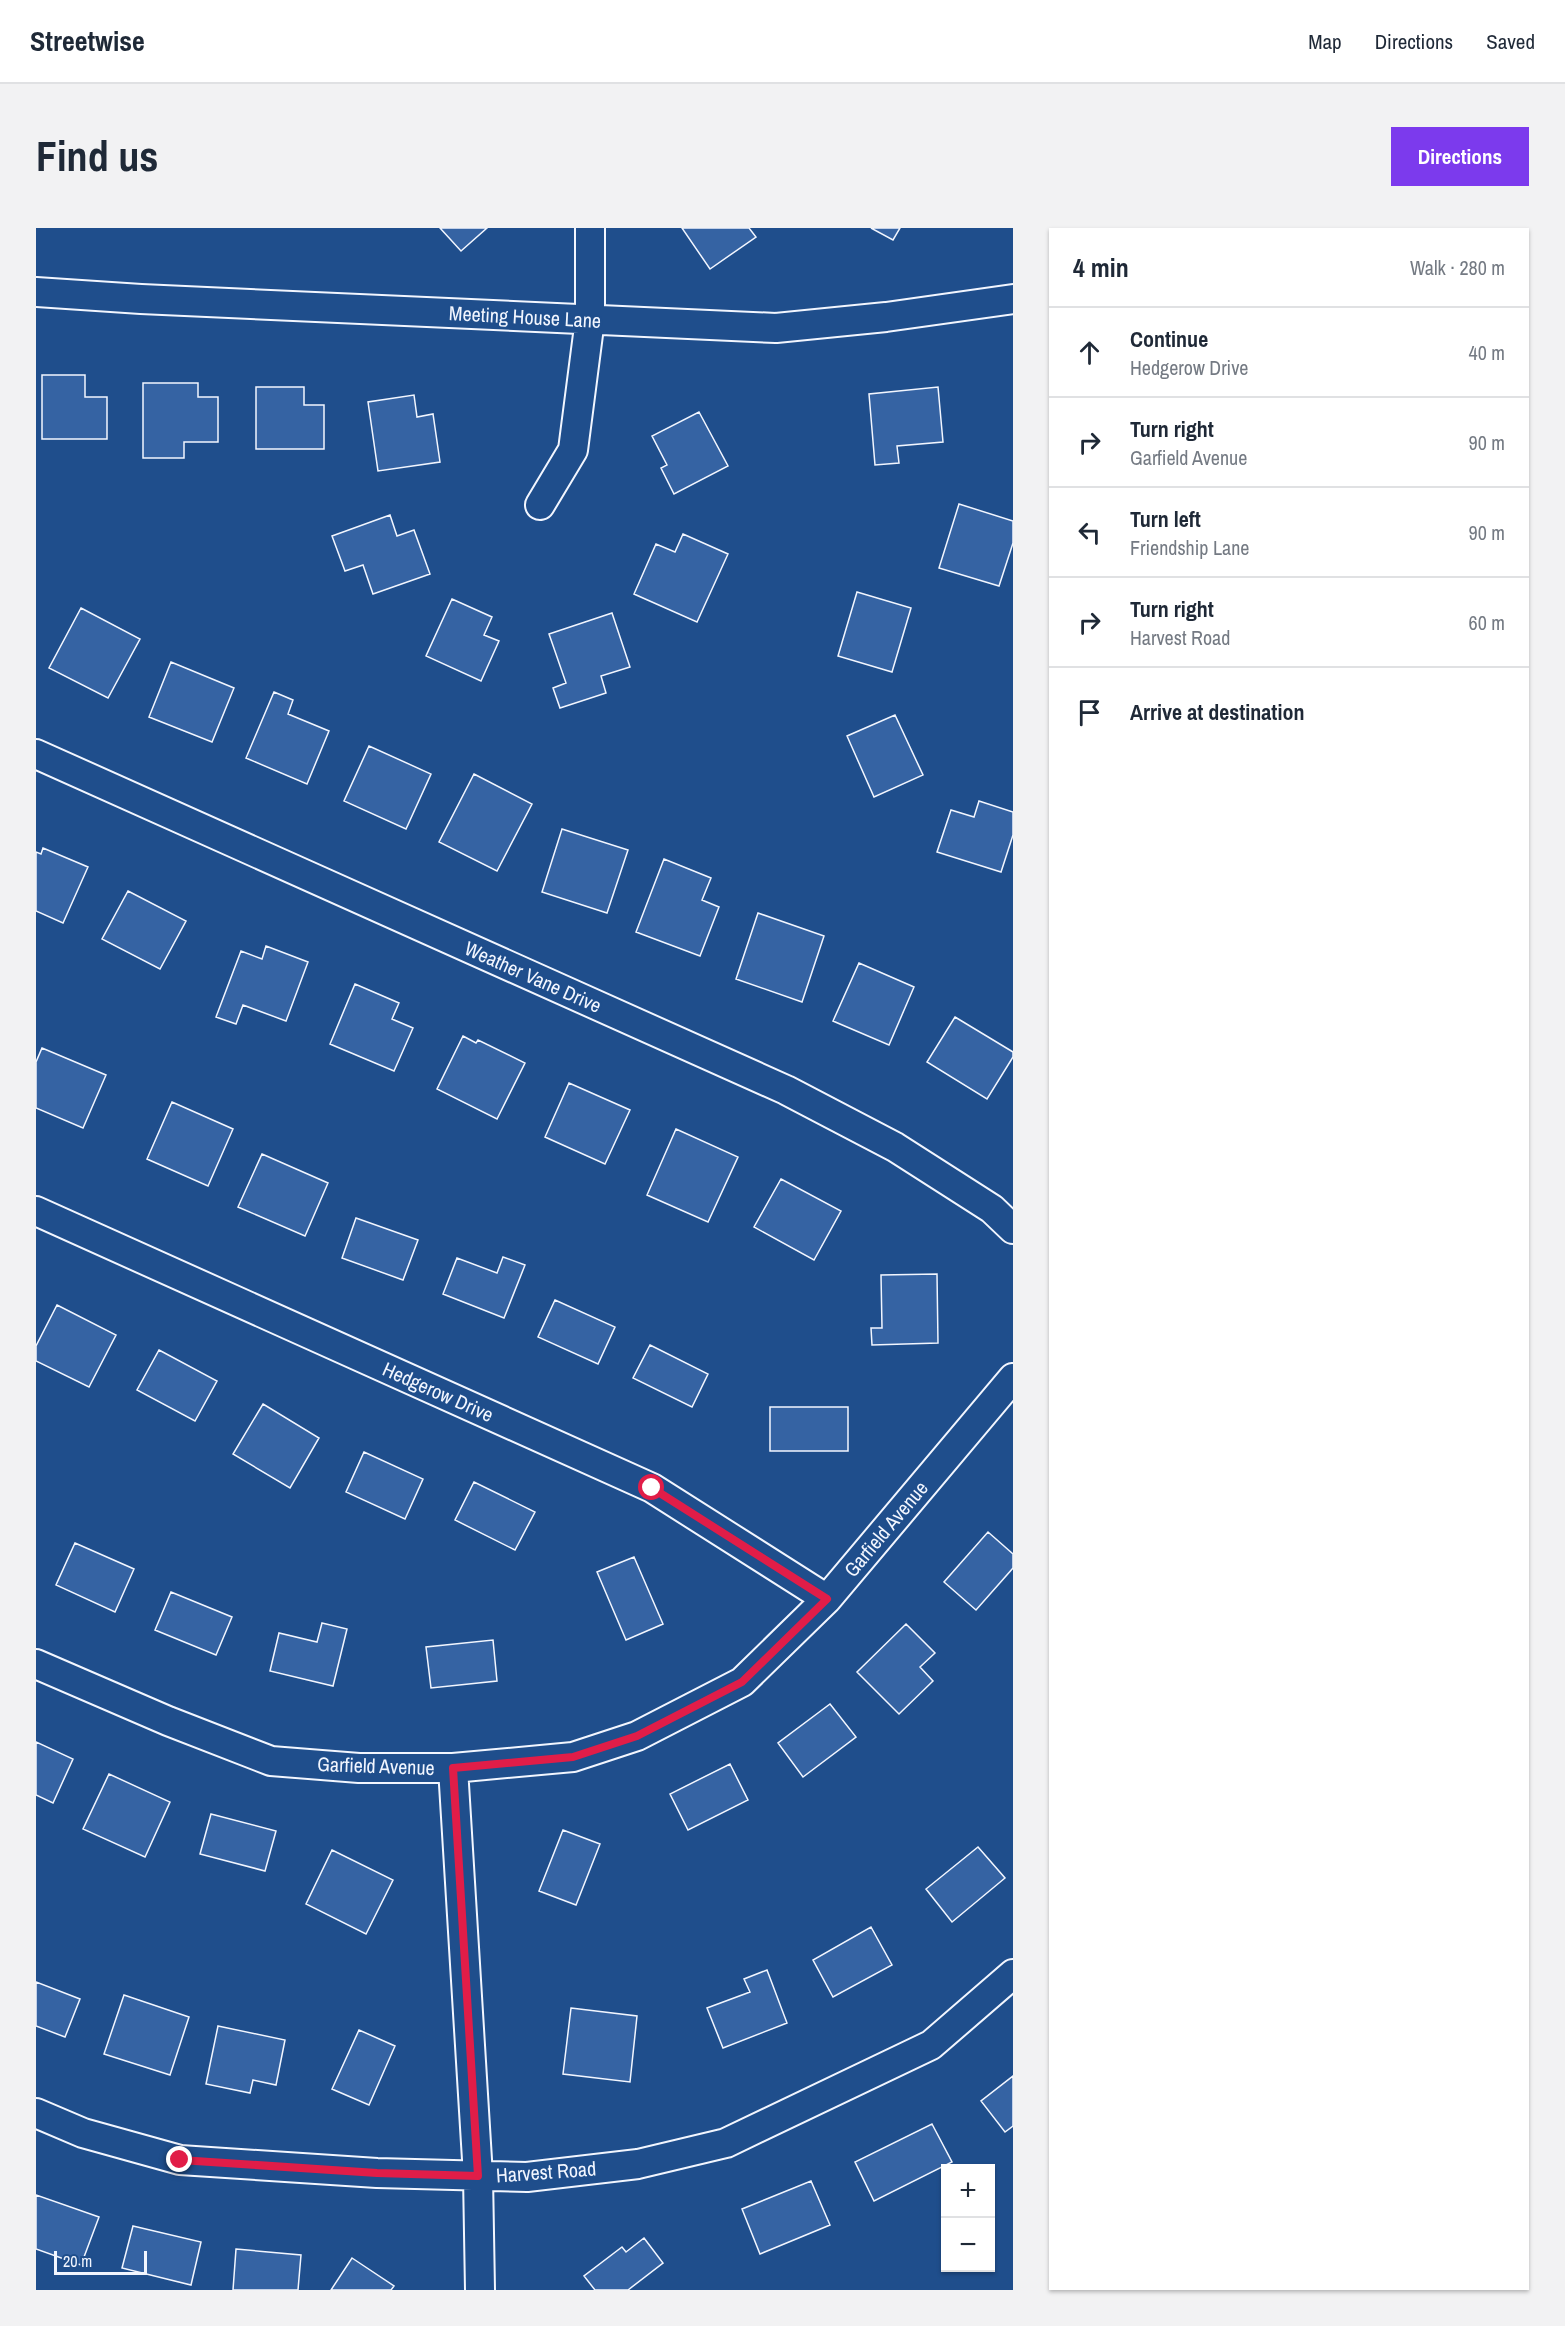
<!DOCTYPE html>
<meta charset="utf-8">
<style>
body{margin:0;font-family:"Archivo Narrow",sans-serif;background:#f2f2f3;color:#1f2937}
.controls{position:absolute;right:18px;bottom:18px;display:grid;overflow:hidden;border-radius:0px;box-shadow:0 2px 4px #0004}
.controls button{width:54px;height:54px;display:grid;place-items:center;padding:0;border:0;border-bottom:2px solid #e0e1e3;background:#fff;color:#1f2937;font:30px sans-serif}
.scale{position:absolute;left:18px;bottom:15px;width:93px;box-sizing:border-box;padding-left:6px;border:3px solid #f2f6ff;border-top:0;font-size:16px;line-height:21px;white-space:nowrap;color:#f2f6ff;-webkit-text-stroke:4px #1f4e8c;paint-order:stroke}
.stop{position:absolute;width:18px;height:18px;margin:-14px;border:4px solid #e11d48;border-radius:50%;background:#fff}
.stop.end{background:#e11d48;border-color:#fff;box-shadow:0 2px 6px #0008}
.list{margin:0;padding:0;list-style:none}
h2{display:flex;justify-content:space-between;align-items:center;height:78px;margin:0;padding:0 24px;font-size:26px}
h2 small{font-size:20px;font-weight:400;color:#747a83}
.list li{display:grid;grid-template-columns:39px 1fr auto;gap:18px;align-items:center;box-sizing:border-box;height:90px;padding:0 24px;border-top:2px solid #e0e1e3}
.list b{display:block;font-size:22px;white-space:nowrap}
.list p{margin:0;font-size:20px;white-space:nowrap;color:#747a83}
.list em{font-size:20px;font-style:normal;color:#747a83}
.icon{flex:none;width:33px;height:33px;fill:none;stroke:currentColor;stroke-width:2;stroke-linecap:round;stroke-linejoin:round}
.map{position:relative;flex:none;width:977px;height:2062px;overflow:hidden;border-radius:0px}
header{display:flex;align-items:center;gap:36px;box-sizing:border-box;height:84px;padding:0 30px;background:#fff;border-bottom:2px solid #e0e1e3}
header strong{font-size:28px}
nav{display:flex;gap:33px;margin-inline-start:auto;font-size:21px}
.intro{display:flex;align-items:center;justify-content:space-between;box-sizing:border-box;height:144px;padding:0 36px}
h1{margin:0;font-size:42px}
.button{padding:15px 27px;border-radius:0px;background:#7c3aed;color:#fff;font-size:21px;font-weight:700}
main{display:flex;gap:36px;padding:0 36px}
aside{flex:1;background:#fff;border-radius:0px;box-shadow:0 2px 4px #0004}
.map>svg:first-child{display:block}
</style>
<header>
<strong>Streetwise</strong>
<nav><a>Map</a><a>Directions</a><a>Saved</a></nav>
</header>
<div class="intro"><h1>Find us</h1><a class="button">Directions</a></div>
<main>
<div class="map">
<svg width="977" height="2062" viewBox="0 0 977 2062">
<rect width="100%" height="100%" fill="#1f4e8c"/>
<path fill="#3563a3" stroke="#f2f6ff" stroke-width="1.5" d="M404,0H451L425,23Z
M646,0H713L720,9L674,41Z
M835,0H864L857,12Z
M6,147H49V169H71V211H6Z
M107,155H162V169H182V214H148V230H107Z
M220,159H268V177H288V221H220Z
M902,159L907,214L861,218L863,235L839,237L833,166Z
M378,167L381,189L397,186L404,234L342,243L332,174Z
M663,184L692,238L638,266L625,240L631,237L616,208Z
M923,276L977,293V315L963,358L903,340Z
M354,287L361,308L378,302L394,346L337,366L327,337L309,343L296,308Z
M647,306L692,326L661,394L598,366L620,316L639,324Z
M821,364L875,380L856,444L802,428Z
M416,371L456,389L448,407L463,413L445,453L390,428Z
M45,380L104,411L72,470L13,440Z
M576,385L594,439L565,448L570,465L524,480L517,460L530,455L513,406Z
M135,434L198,460L176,514L113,489Z
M238,464L257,472L252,486L293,503L271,556L210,530Z
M859,487L887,547L838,569L811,508Z
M333,518L395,546L370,601L308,573Z
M438,546L496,576L461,643L403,614Z
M943,573L977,584V607L965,644L901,624L915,582L938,589Z
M526,601L592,622L571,685L506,664Z
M7,620L52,639L27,695L0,683V624L5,626Z
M628,631L675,650L666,672L683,679L664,728L600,704Z
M92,663L150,693L124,741L66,711Z
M722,685L788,708L766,774L700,751Z
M230,718L272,734L250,793L207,777L200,796L180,789L205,723L226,731Z
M823,735L878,759L853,817L797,793Z
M319,756L363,775L356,791L377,800L358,843L294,816Z
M919,789L977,824V829L951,871L891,834Z
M427,808L440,815L442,812L489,835L461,891L401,861Z
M6,820L70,847L47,900L0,880V834Z
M533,855L594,882L569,936L509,909Z
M136,874L197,901L172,958L111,931Z
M640,901L702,929L672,994L611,967Z
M226,926L292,955L269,1008L202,979Z
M745,951L805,983L778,1032L718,999Z
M320,990L382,1012L367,1052L306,1030Z
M467,1029L489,1037L468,1090L407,1066L421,1030L461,1045Z
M901,1046L902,1115L836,1117L835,1100H846L845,1047Z
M519,1072L579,1099L562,1136L502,1109Z
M21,1077L80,1107L53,1159L0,1133V1118Z
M614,1117L672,1146L656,1179L597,1150Z
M123,1122L181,1153L159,1193L101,1162Z
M227,1176L283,1210L254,1260L197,1226Z
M734,1179H812V1223H734Z
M328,1224L387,1251L369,1291L310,1264Z
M438,1254L499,1284L479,1322L419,1292Z
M952,1304L977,1326V1340L940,1382L908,1354Z
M39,1315L98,1341L79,1384L20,1357Z
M598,1329L627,1396L590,1412L561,1344Z
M135,1364L196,1389L180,1427L119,1402Z
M286,1395L311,1401L297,1458L234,1443L243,1405L281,1414Z
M870,1396L899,1425L884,1439L897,1453L863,1486L821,1444Z
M457,1412L461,1453L395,1460L390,1419Z
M794,1476L820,1509L767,1549L742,1515Z
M0,1514L37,1531L17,1575L0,1567Z
M694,1536L712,1572L652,1602L634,1566Z
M73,1546L134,1574L109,1629L47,1601Z
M175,1586L240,1603L229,1643L164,1626Z
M527,1602L564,1616L540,1677L503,1663Z
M942,1619L969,1650L916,1694L890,1661Z
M296,1622L357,1652L330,1706L270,1676Z
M835,1699L856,1737L797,1769L777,1732Z
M731,1742L751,1795L687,1820L671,1780L714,1764L708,1751Z
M0,1754L44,1771L29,1809L0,1798Z
M88,1767L153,1789L134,1847L68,1826Z
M535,1780L601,1788L594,1854L527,1846Z
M182,1798L249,1812L240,1857L217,1852L214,1865L170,1856Z
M323,1802L359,1818L333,1877L296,1861Z
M977,1848V1898L969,1904L945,1873Z
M896,1896L916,1934L838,1973L819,1934Z
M775,1953L794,1997L724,2026L706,1981Z
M0,1967L63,1989L45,2037L0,2021Z
M97,1998L165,2014L155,2057L86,2040Z
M608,2010L627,2035L592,2062H559L548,2048L586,2019L590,2024Z
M200,2021L265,2027L262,2062H197Z
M316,2030L358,2058L355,2062H295Z"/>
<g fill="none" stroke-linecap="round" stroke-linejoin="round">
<defs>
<path id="street" d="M0,64L105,71L740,100L850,89L977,71
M504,277L537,222L554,91V0
M0,526L750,862L859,919L956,981L977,1001
M0,983L616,1260L791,1371
M0,1436L132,1493L235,1533L323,1540H417L537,1529L601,1508L706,1454L791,1371L977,1150
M417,1540L442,1948L444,2062
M0,1885L47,1905L144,1932L341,1945L491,1949L602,1936L690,1915L895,1817L977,1746"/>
</defs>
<use href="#street" stroke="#f2f6ff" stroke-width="32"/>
<use href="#street" stroke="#1f4e8c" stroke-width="28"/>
</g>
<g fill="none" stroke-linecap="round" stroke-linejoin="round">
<path stroke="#e11d48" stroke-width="8" d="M144,1932L341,1945L442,1948L417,1540L537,1529L601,1508L706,1454L791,1371L616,1260"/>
</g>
<g text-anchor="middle" stroke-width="4.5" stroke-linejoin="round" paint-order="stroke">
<g font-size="20" fill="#f2f6ff" stroke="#1f4e8c">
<text transform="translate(489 89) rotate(3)" y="7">Meeting House Lane</text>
<text transform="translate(497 749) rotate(24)" y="7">Weather Vane Drive</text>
<text transform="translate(402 1164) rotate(24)" y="7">Hedgerow Drive</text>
<text transform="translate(850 1301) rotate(-50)" y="7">Garfield Avenue</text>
<text transform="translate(340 1538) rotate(2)" y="7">Garfield Avenue</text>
<text transform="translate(510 1944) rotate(-4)" y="7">Harvest Road</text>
</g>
</g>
</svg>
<div class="controls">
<button>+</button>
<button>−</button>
</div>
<div class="scale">20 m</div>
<div class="stop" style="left:616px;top:1260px"></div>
<div class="stop end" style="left:144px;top:1932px"></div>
</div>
<aside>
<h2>4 min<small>Walk · 280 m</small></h2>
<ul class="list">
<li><svg class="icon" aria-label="ahead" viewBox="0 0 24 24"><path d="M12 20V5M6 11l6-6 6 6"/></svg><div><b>Continue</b><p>Hedgerow Drive</p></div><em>40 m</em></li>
<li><svg class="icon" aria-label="right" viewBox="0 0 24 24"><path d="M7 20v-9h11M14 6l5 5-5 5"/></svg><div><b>Turn right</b><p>Garfield Avenue</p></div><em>90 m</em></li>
<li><svg class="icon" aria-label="left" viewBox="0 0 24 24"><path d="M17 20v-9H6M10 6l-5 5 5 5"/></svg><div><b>Turn left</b><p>Friendship Lane</p></div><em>90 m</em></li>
<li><svg class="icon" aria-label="right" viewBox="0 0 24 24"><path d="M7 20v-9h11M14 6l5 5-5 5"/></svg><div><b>Turn right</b><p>Harvest Road</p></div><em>60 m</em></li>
<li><svg class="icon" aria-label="arrive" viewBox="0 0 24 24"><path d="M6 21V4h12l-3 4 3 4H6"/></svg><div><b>Arrive at destination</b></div></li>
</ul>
</aside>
</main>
